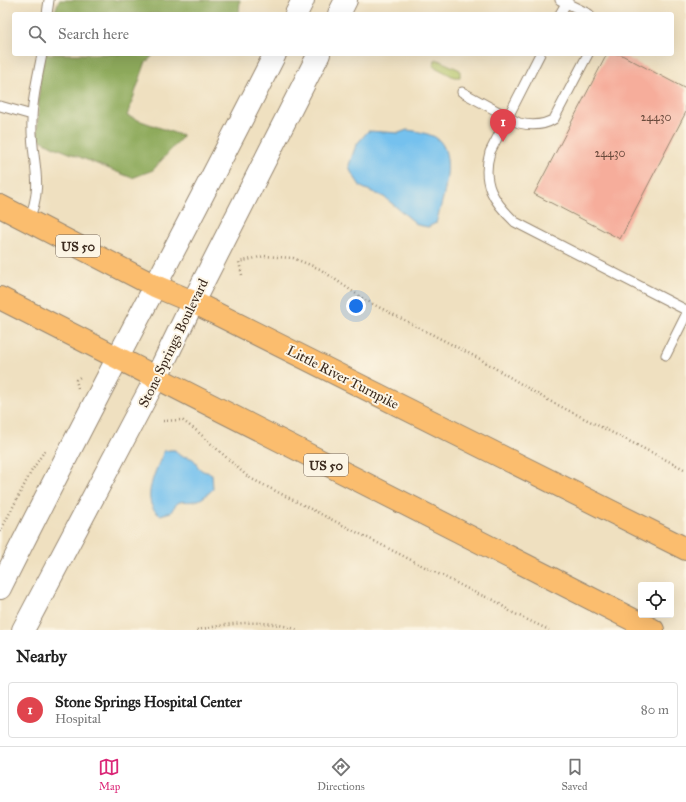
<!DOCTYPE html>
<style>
body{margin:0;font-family:"IM FELL Great Primer",serif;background:#f2f2f2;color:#222}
.controls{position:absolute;right:12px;bottom:12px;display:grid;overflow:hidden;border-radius:4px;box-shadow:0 4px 16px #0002}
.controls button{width:36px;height:36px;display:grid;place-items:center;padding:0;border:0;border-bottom:1px solid #e0e0e0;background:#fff;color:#222;font:20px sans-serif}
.you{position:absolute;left:356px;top:306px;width:14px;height:14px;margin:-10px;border:3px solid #fff;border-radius:50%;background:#1a73e8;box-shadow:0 0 0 6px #1a73e833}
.badge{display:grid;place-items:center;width:26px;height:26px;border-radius:50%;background:#db2777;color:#fff;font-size:13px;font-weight:700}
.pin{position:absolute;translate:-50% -33px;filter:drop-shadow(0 1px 2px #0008)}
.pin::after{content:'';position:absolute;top:21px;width:14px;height:12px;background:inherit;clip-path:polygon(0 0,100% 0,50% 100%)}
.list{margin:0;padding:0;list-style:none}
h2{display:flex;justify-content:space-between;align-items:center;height:52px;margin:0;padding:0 16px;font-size:17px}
h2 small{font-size:13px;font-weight:400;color:#767676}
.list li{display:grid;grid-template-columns:26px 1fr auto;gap:12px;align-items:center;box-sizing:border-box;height:56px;margin:0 8px 8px;padding:0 8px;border:1px solid #e0e0e0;border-radius:4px}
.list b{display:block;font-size:15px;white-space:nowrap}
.list p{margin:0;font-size:13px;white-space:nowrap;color:#767676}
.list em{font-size:13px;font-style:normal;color:#767676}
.icon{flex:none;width:22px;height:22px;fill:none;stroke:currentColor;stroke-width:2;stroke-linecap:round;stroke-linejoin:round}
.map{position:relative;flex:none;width:686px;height:630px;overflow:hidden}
.search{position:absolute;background:#fff;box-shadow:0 4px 16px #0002;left:12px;right:12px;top:12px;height:44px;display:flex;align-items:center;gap:10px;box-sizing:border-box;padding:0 14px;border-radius:4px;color:#767676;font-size:15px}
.sheet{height:116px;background:#fff}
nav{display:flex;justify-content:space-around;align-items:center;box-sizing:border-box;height:56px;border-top:1px solid #e0e0e0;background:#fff;font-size:11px;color:#767676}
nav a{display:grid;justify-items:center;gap:2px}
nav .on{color:#db2777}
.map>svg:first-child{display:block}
</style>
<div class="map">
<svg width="686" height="630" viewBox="0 0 686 630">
<rect width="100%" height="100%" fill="#fcf5e5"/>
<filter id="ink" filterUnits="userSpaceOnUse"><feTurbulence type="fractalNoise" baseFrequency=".025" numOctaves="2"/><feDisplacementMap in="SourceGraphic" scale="8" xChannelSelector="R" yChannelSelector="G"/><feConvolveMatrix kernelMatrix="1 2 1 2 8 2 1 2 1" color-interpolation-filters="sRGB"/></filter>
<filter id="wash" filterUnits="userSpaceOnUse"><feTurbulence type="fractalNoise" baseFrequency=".012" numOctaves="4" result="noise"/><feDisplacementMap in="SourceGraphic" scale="16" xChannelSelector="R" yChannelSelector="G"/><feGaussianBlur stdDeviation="0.9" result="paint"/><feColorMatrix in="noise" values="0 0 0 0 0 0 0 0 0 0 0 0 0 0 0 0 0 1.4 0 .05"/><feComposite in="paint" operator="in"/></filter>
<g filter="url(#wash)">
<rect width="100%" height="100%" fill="#efe0c0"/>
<path fill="#b3c568" stroke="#777843" d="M436,59L460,70V77H454L433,66Z"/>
<path fill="#8eaa5c" stroke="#646a3d" d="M59,0H240L239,14H54Z
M41,54H154L145,64L127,116L183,136L153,170L132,178L52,146L37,138Z"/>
<path fill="#74c1ee" stroke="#587686" d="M407,130C416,131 427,133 435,137C459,152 442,202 436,223L428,227L418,225L384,197L361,187L351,172L349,165L356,145L368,131L399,133Z
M170,450H175L180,456C202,458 191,464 203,471C205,472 209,472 212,474L213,489C209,493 202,499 198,500C184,505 180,495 171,512L160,515C138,502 157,469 164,451Z"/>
<g id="blocks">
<path fill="#f6ad9b" d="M607,54H620L686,89V112L620,239L534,194Z"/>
</g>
</g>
<g filter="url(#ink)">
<use href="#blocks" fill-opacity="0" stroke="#95856f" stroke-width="1"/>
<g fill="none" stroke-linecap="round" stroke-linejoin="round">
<defs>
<path id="service" d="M560,0L589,14
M47,14L49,0
M560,14L568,0
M540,54L490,152C481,183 493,201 515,222L686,310
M462,92L519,123C532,126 543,126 554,119L588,54
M0,106L32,115
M28,221C46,183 30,159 32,121C32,98 38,76 42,54
M666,355L686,315"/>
<path id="tertiary" d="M296,14L303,0
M339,14L346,0
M0,588C89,409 185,232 275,54
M23,630L156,378L193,302L319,54"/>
<path id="trunk" d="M0,206L155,286L193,302L686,549
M0,298L653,630"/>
</defs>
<use href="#service" stroke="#95856f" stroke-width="11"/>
<use href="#tertiary" stroke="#95856f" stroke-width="24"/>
<use href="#trunk" stroke="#95856f" stroke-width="24"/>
<path stroke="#95856f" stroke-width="2.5" stroke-dasharray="1 3" stroke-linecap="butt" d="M242,275L239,262L264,256L293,258L320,269L365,300L480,359L544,398L686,470
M78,388L76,380L80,377
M163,421L182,420L197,431L248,477L478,594L494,600L511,612L549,630
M0,532L31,472L45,450
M197,630C232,623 263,618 298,630"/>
<use href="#service" stroke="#fff" stroke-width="9"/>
<use href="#tertiary" stroke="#fff" stroke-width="22"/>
<use href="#trunk" stroke="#fbbd6e" stroke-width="22"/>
</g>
</g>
<g text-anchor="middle" stroke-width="4" stroke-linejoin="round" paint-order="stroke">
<g font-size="12" fill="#6a4b3d">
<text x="656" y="121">24430</text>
<text x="610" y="157">24430</text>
</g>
<g fill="#fcf5e5" stroke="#75675a" stroke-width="1">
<rect x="56" y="235" width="44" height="22" rx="3"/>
<rect x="304" y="454" width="44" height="22" rx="3"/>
</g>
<g font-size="13" font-weight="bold" fill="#3b2a1e">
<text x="78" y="251">US 50</text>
<text x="326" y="470">US 50</text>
</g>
<g font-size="14" fill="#3b2a1e" stroke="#fcf5e5">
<text transform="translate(173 343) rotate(-64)" y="5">Stone Springs Boulevard</text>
<text transform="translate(343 377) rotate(27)" y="5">Little River Turnpike</text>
</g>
</g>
</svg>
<div class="controls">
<button><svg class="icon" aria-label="locate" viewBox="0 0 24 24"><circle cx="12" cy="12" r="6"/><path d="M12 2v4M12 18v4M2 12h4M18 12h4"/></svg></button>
</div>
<div class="you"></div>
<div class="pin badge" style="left:503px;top:142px;background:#e0444e">1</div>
<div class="search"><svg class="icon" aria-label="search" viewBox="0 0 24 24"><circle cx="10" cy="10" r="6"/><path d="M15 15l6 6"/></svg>Search here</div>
</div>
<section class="sheet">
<h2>Nearby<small></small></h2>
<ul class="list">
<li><span class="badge" style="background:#e0444e">1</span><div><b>Stone Springs Hospital Center</b><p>Hospital</p></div><em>80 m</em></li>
</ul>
</section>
<nav>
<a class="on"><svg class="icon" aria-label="map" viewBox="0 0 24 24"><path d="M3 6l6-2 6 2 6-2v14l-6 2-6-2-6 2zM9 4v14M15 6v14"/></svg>Map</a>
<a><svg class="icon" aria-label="directions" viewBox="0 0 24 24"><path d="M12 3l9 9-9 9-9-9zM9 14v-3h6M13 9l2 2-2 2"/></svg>Directions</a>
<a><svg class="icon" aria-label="saved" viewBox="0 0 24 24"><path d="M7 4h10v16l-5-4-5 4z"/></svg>Saved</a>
</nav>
